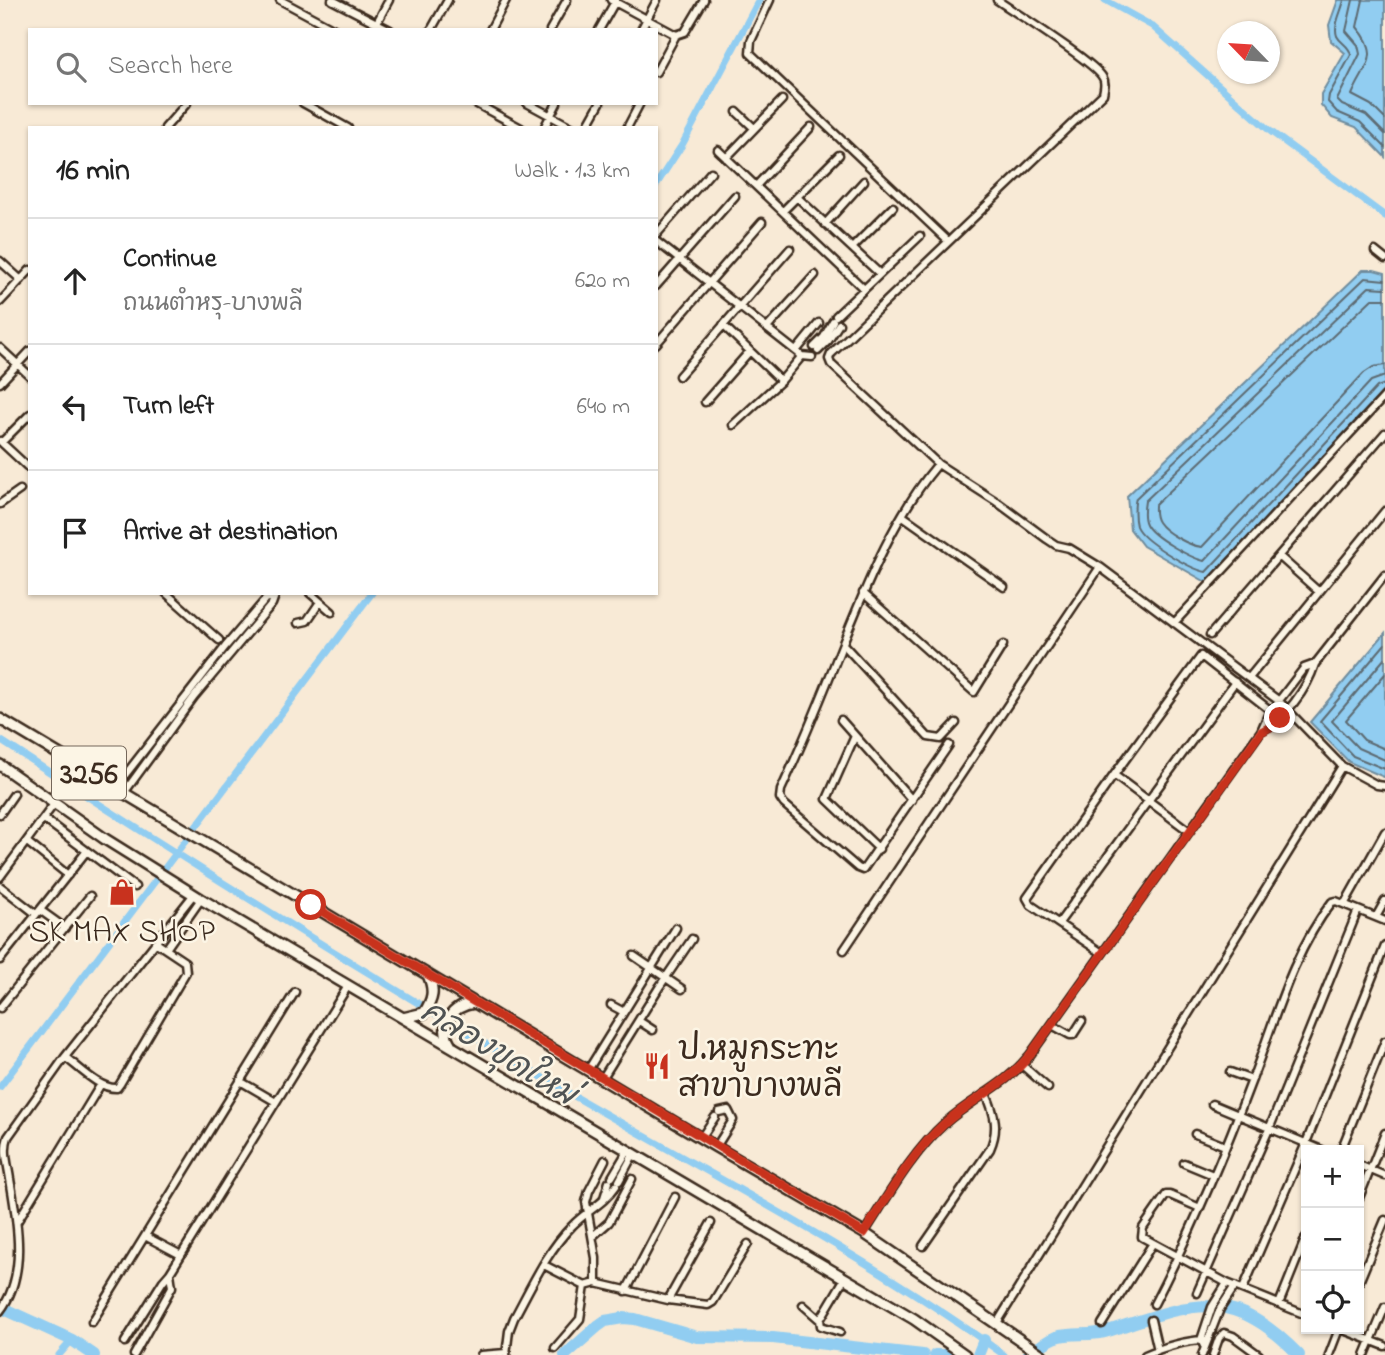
<!DOCTYPE html>
<meta charset="utf-8">
<style>
body{margin:0;font-family:"Indie Flower","Playpen Sans Thai",sans-serif;background:#f2f2f2;color:#222}
.controls{position:absolute;right:21px;bottom:21px;display:grid;overflow:hidden;border-radius:0px;box-shadow:0 2px 5px #0004}
.controls button{width:63px;height:63px;display:grid;place-items:center;padding:0;border:0;border-bottom:2px solid #e0e0e0;background:#fff;color:#222;font:35px sans-serif}
.compass{position:absolute;left:1217px;top:21px;width:63px;height:63px;border-radius:50%;background:#fff;box-shadow:0 2px 5px #0004;rotate:295deg}
.stop{position:absolute;width:21px;height:21px;margin:-16px;border:5px solid #c8321e;border-radius:50%;background:#fff}
.stop.end{background:#c8321e;border-color:#fff;box-shadow:0 2px 7px #0008}
.list{margin:0;padding:0;list-style:none}
h2{display:flex;justify-content:space-between;align-items:center;height:91px;margin:0;padding:0 28px;font-size:30px}
h2 small{font-size:23px;font-weight:400;color:#767676}
.list li{display:grid;grid-template-columns:46px 1fr auto;gap:21px;align-items:center;box-sizing:border-box;height:126px;padding:0 28px;border-top:2px solid #e0e0e0}
.list b{display:block;font-size:26px;white-space:nowrap}
.list p{margin:0;font-size:23px;white-space:nowrap;color:#767676}
.list em{font-size:23px;font-style:normal;color:#767676}
.icon{flex:none;width:38px;height:38px;fill:none;stroke:currentColor;stroke-width:2;stroke-linecap:round;stroke-linejoin:round}
.map{position:relative;flex:none;width:1385px;height:1355px;overflow:hidden}
.search{position:absolute;background:#fff;box-shadow:0 2px 5px #0004;left:28px;top:28px;width:630px;height:77px;display:flex;align-items:center;gap:18px;box-sizing:border-box;padding:0 24px;border-radius:0px;color:#767676;font-size:26px}
.panel{position:absolute;background:#fff;box-shadow:0 2px 5px #0004;left:28px;top:126px;width:630px;height:469px;border-radius:0px}
.map>svg:first-child{display:block}
</style>
<div class="map">
<svg width="1385" height="1355" viewBox="0 0 1385 1355">
<rect width="100%" height="100%" fill="#f8ead6"/>
<filter id="ink" filterUnits="userSpaceOnUse"><feTurbulence type="fractalNoise" baseFrequency=".0143" numOctaves="2"/><feDisplacementMap in="SourceGraphic" scale="14" xChannelSelector="R" yChannelSelector="G"/><feConvolveMatrix kernelMatrix="1 2 1 2 8 2 1 2 1" color-interpolation-filters="sRGB"/></filter>
<g filter="url(#ink)">
<path fill="#91cdf1" stroke="#6f8c9d" stroke-width="2" d="M1338,0H1385V157L1356,127L1332,118L1321,105V94L1345,53L1331,41L1329,25Z
M1363,270H1374L1385,273V389L1206,582L1143,546L1130,529L1127,496Z
M1385,633V776L1384,777L1349,762L1310,722Z"/>
<g fill="none" stroke-linecap="round" stroke-linejoin="round">
<path stroke="#5d6b72" stroke-width="2" d="M1344,0C1342,11 1333,25 1337,36C1341,44 1349,45 1351,55L1329,95L1328,102L1337,112L1360,122L1385,147
M1353,0L1346,31L1358,45L1360,54L1337,100L1342,105L1366,115L1385,134
M1363,0L1357,27C1383,57 1364,66 1352,95L1371,105L1385,119
M1385,280L1365,278L1136,498C1134,505 1134,518 1136,526C1142,541 1190,569 1206,572L1377,387L1385,384
M1385,288L1369,287L1145,501C1144,507 1143,518 1146,524C1152,537 1191,558 1204,561L1371,381L1385,376
M1385,299H1372L1155,505C1155,511 1154,516 1158,522C1165,533 1190,546 1202,547L1364,373L1373,367L1385,365
M1385,644L1320,721L1353,756L1385,769
M1385,658L1332,721L1358,748L1385,760
M1385,674L1346,720L1364,740L1385,749"/>
<path stroke="#91cdf1" stroke-width="7" d="M1105,0L1152,26L1270,131L1385,216
M656,185L682,145L759,0
M0,740C175,854 352,965 533,1072C690,1165 856,1247 1004,1355
M0,1087L372,593
M59,1355L72,1340"/>
<path stroke="#91cdf1" stroke-width="12" d="M0,1307L72,1340L94,1355
M565,1355L598,1326L605,1321L623,1318L635,1319L697,1337L773,1338L923,1355
M935,1355H950
M978,1355L984,1340
M1028,1355C1037,1349 1049,1338 1060,1336C1076,1333 1093,1336 1108,1331C1191,1304 1230,1284 1299,1355"/>
<defs>
<path id="street" d="M280,0L336,30
M332,0L390,30
M611,0L676,35
M770,0L751,41L750,53L948,241
M997,0C1016,13 1096,63 1103,78C1106,83 1104,88 1103,94L831,354L829,359L831,364L938,464L997,502L1047,539L1056,545L1069,548L1100,567L1279,701L1342,766L1377,785L1385,786
M373,30L389,0
M431,30L448,0
M490,30L506,0
M550,30L567,0
M599,30L616,0
M641,30L657,0
M656,72L676,35L685,32L704,0
M303,103L348,128
M475,103L521,128
M527,103L573,128
M737,112L754,128
M165,128L187,103
M544,128L557,103
M586,128L600,103
M627,128L640,103
M718,150L864,289
M726,158L782,100
M756,186L811,127
M797,197L880,274
M783,211L839,155
M825,224L864,181
M656,235L711,172
M656,241L802,356L812,357
M852,248L893,207
M1375,251L1385,259
M0,261L21,280
M656,286L735,196
M0,302L30,270
M836,316L920,236
M723,325L781,381
M768,327L815,275
M656,344L762,222
M814,347L824,337L833,321
M0,348L30,376
M796,351L819,323
M818,351L828,341L839,324
M679,376L790,249
M0,383L30,351
M705,402L749,352
M733,425L781,381L802,356
M0,441L30,469
M2,442L30,414
M938,464C893,517 867,584 841,648C822,696 803,743 781,790L780,798L784,804L858,868L863,870L949,745
M0,504L20,490
M903,516L1004,587
M1280,557L1318,591
M166,593L219,640
M310,593L332,612
M863,593L974,692L1003,645
M298,623L307,621L320,602
M1174,623L1385,396
M1210,635L1385,433
M843,644L928,737L941,739L956,723
M1249,678L1385,511
M841,720L912,800
M1261,731C1285,720 1307,689 1315,664L1385,575
M855,736L827,799L879,849
M1114,775L1189,831
M115,788L225,647L266,599L274,596
M124,793L194,697L272,604L276,593
M0,814L14,794
M44,819L135,887
M27,842L68,875
M0,877L54,804
M0,886L36,914
M1345,903L1385,832
M40,910L65,928
M1376,917L1385,901
M1059,923L1235,682
M166,949L201,899
M844,950L1100,567
M1102,953L1031,905L1027,898L1114,775L1201,656L1280,718
M634,956L682,989
M0,960L86,852
M611,1005L624,1012
M0,1008L90,896
M639,1021L653,1030
M1052,1025L1070,1035H1073L1082,1021
M65,1057C79,1067 99,1089 117,1088L120,1084L186,972L185,962L155,942
M1022,1065L1048,1088
M588,1070L676,928
M1230,1072L1252,1080
M602,1079L660,986L692,939
M240,1081L276,1102
M1212,1104L1322,1150
M1195,1134L1225,1146
M701,1138L715,1117
M716,1147L733,1120L728,1110L719,1112
M1341,1150L1385,1041
M1184,1163L1213,1175
M1359,1165L1385,1176
M612,1177L628,1150
M619,1181L634,1153
M604,1198L609,1182
M1359,1198L1385,1133
M1200,1208L1170,1195H1166L1143,1228L1142,1237L1227,1283L1306,1315
M17,1222L101,1084
M864,1233C888,1196 912,1153 945,1123C973,1098 1005,1086 1030,1055L1261,731L1268,715L1304,668L1315,664
M145,1236L181,1255
M593,1236L609,1222L632,1179
M923,1246L990,1149C999,1129 995,1114 986,1094
M544,1265L585,1286
M1359,1282L1385,1220
M596,1283V1258L586,1202L589,1191L605,1160
M1243,1289L1306,1143L1385,946
M626,1291L675,1197
M1197,1293L1270,1127L1358,910
M668,1300L711,1223
M1154,1304C1192,1231 1224,1154 1253,1077C1275,1019 1293,952 1332,902L1336,901L1385,921
M1279,1304L1306,1237
M803,1305L820,1320L821,1326L840,1332
M0,1311C28,1275 17,1220 10,1179C8,1165 3,1150 8,1137L65,1057L194,894
M820,1320L845,1278
M1151,1320L1158,1350
M92,1322L295,992
M997,1323L1342,766
M1102,1324L1153,1243
M1341,1329L1385,1346
M125,1342L163,1281L170,1273
M1204,1346L1201,1340L1212,1307L1227,1283
M555,1348L580,1319L585,1286L596,1283L668,1300L708,1305L713,1302L748,1244
M134,1355L172,1287L170,1273L348,986
M481,1355L506,1353
M506,1355L509,1331L514,1318C531,1287 547,1251 572,1226C586,1211 603,1205 616,1186
M1145,1355C1164,1347 1182,1341 1203,1340
M1202,1355L1220,1309L1235,1286
M1213,1355L1219,1338L1224,1333L1233,1336L1259,1355
M1329,1355L1339,1329
M1365,1355L1385,1307"/>
<path id="primary" d="M0,719L716,1147L864,1233L1042,1355
M0,765L105,839L201,899L914,1319L965,1355
M403,1018L424,1013C433,999 435,991 428,975
M451,1045C437,1024 453,1006 474,1003"/>
</defs>
<use href="#street" stroke="#3b2a1e" stroke-width="11"/>
<use href="#primary" stroke="#3b2a1e" stroke-width="14"/>
<use href="#street" stroke="#fcf5e5" stroke-width="6"/>
<use href="#primary" stroke="#fcf5e5" stroke-width="9"/>
</g>
</g>
<g fill="none" stroke-linecap="round" stroke-linejoin="round" filter="url(#ink)">
<path stroke="#c8321e" stroke-width="9" d="M311,905L864,1233C888,1196 912,1153 945,1123C974,1097 1003,1088 1030,1055L1261,732L1272,726L1280,718"/>
</g>
<defs>
<symbol id="shop-bare" viewBox="-9 -9 18 18"><path d="M-5-2.5h2.3a2.7 3.5 0 0 1 5.4 0H5L5.5 6h-11ZM-1.5-2.5h3a1.5 2.3 0 0 0-3 0Z" fill="#c8321e" stroke="#fcf5e5" stroke-width="2.5" paint-order="stroke"/></symbol>
<symbol id="restaurant-bare" viewBox="-9 -9 18 18"><path d="M-5-6h1v4h1v-4h1v4h1v-4h1v5L-1.5 .5V6h-2V.5L-5-1ZM5-6V6H3V1.5H1.5Q1.5-4 5-6Z" fill="#c8321e" stroke="#fcf5e5" stroke-width="2.5" paint-order="stroke"/></symbol>
</defs>
<g fill-rule="evenodd">
<use href="#shop-bare" x="103" y="873" width="38" height="38"/>
<use href="#restaurant-bare" x="638" y="1047" width="38" height="38"/>
</g>
<g text-anchor="middle" stroke-width="5" stroke-linejoin="round" paint-order="stroke">
<rect fill="#fcf5e5" stroke="#75675a" stroke-width="2" x="52" y="746.5" width="74" height="53" rx="5"/>
<g font-size="30" font-weight="bold" fill="#3b2a1e">
<text x="89" y="783">3256</text>
</g>
<g font-size="32" fill="#3b2a1e" stroke="#fcf5e5">
<text x="122" y="941">SK MAX SHOP</text>
<text x="678" y="1059" text-anchor="start">ป.หมูกระทะ<tspan x="678" dy="37">สาขาบางพลี</tspan></text>
</g>
<g font-size="33" font-style="italic" fill="#505353" stroke="#fcf5e5">
<text transform="translate(500 1051) rotate(31)" y="12">คลองขุดใหม่</text>
</g>
</g>
</svg>
<div class="controls">
<button>+</button>
<button>−</button>
<button><svg class="icon" aria-label="locate" viewBox="0 0 24 24"><circle cx="12" cy="12" r="6"/><path d="M12 2v4M12 18v4M2 12h4M18 12h4"/></svg></button>
</div>
<svg class="compass" viewBox="-18 -18 36 36"><path d="M0-13l5 13h-10z" fill="#e53935"/><path d="M0 13l5-13h-10z" fill="#767676"/></svg>
<div class="stop" style="left:311px;top:905px"></div>
<div class="stop end" style="left:1280px;top:718px"></div>
<div class="search"><svg class="icon" aria-label="search" viewBox="0 0 24 24"><circle cx="10" cy="10" r="6"/><path d="M15 15l6 6"/></svg>Search here</div>
<section class="panel">
<h2>16 min<small>Walk · 1.3 km</small></h2>
<ul class="list">
<li><svg class="icon" aria-label="ahead" viewBox="0 0 24 24"><path d="M12 20V5M6 11l6-6 6 6"/></svg><div><b>Continue</b><p>ถนนตำหรุ-บางพลี</p></div><em>620 m</em></li>
<li><svg class="icon" aria-label="left" viewBox="0 0 24 24"><path d="M17 20v-9H6M10 6l-5 5 5 5"/></svg><div><b>Turn left</b></div><em>640 m</em></li>
<li><svg class="icon" aria-label="arrive" viewBox="0 0 24 24"><path d="M6 21V4h12l-3 4 3 4H6"/></svg><div><b>Arrive at destination</b></div></li>
</ul>
</section>
</div>
